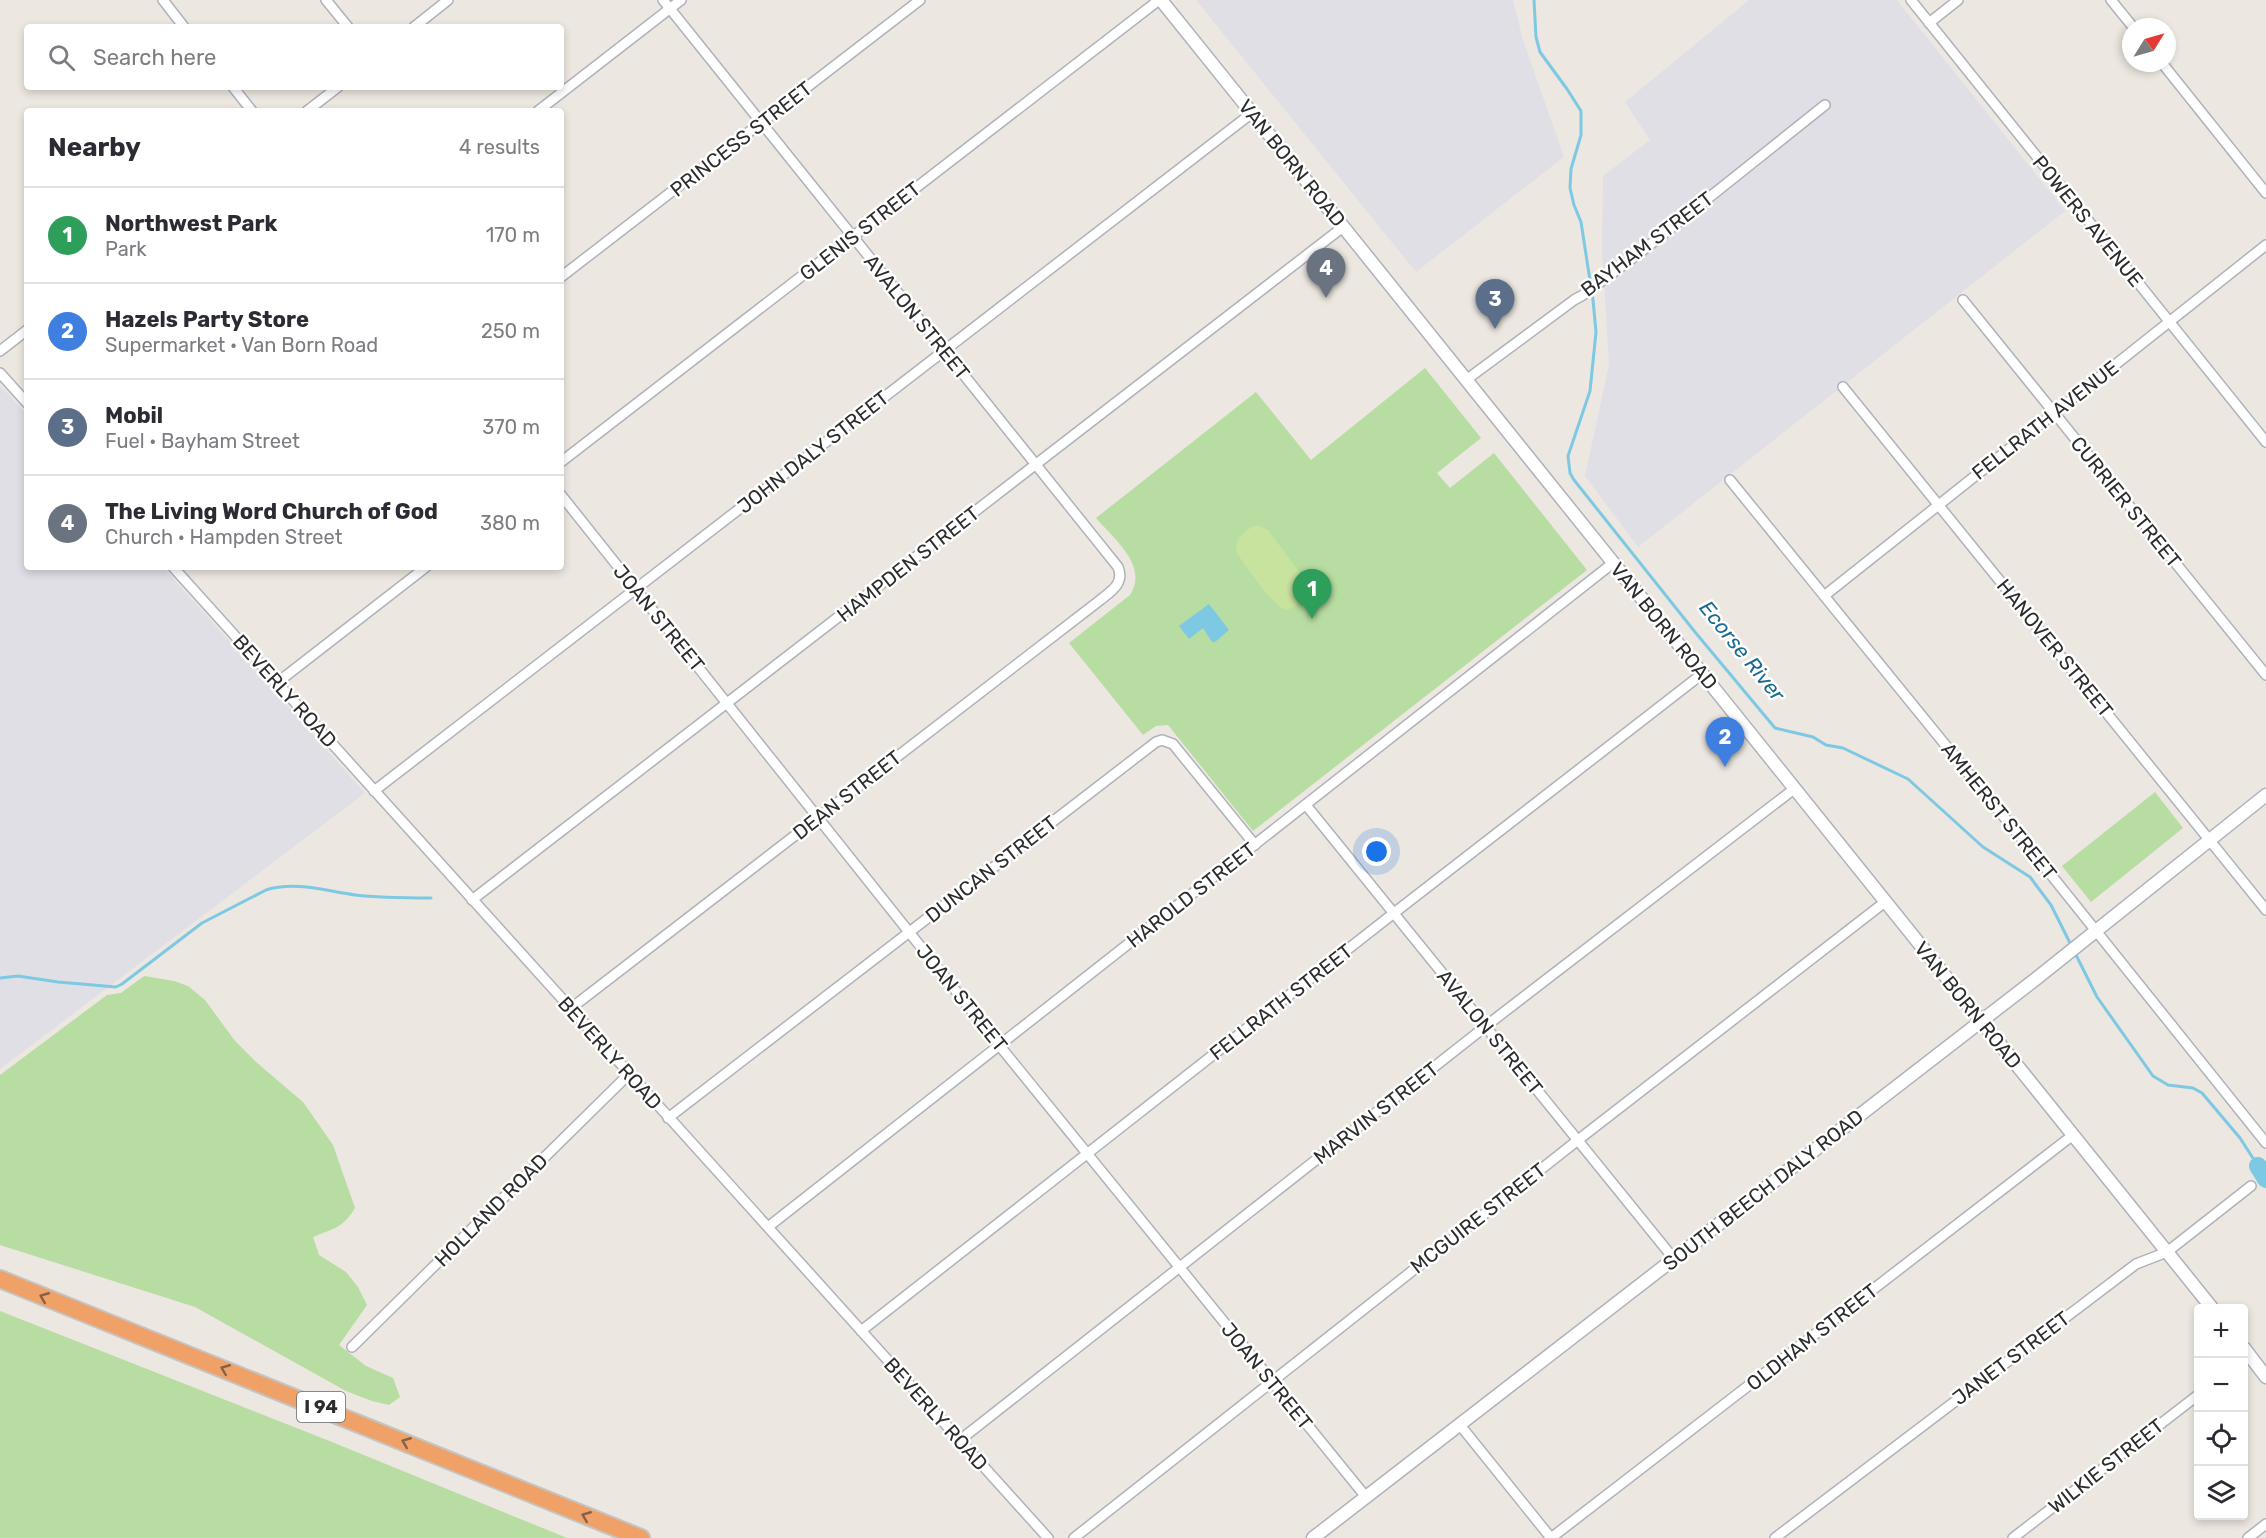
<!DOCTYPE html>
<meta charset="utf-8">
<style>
body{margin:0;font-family:Rubik,sans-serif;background:#f2f2f3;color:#2b2b33}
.controls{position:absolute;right:18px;bottom:18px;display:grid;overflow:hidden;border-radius:6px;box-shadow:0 3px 9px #0003}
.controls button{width:54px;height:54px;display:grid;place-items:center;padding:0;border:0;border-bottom:2px solid #e1e1e2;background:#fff;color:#2b2b33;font:30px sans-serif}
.compass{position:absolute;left:2122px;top:18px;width:54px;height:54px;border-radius:50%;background:#fff;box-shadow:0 3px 9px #0003;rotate:53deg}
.you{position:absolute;left:1377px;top:852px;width:21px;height:21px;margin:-15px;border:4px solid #fff;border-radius:50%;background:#1a73e8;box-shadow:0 0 0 9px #1a73e833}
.badge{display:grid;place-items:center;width:39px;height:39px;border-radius:50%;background:#506ee9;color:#fff;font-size:20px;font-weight:700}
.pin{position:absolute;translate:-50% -50px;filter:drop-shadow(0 2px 3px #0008)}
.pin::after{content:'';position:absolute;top:32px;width:21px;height:18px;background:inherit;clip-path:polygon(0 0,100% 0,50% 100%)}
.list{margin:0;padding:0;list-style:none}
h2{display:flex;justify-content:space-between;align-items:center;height:78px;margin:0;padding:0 24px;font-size:26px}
h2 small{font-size:20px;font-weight:400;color:#7c7c81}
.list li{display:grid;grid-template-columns:39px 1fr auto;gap:18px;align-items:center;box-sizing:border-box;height:96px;padding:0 24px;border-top:2px solid #e1e1e2}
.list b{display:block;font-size:22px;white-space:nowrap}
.list p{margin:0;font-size:20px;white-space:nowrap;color:#7c7c81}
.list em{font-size:20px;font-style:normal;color:#7c7c81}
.icon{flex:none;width:33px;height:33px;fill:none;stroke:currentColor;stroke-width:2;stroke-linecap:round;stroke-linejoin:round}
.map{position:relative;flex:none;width:2266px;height:1538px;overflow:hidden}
.search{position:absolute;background:#fff;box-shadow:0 3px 9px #0003;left:24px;top:24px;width:540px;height:66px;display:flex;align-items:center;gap:15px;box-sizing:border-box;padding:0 21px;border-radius:6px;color:#7c7c81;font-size:22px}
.panel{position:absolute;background:#fff;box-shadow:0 3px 9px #0003;left:24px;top:108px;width:540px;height:462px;border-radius:6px}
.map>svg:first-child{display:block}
</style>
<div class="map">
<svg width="2266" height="1538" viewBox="0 0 2266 1538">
<rect width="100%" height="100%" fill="#ece7e0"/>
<path fill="#e1dfe6" d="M1196,0H1513L1523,40L1564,157L1416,272Z
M1749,0H1897L2065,211L1638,547L1585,476L1609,364L1602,249L1603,176L1650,140L1625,102Z
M0,385L27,415V567H163L365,793L0,1069Z"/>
<path fill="#b7dda2" d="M1425,368L1481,438L1437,473L1450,488L1494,453L1587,570L1253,831L1168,725L1156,726L1143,735L1069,643L1130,595C1149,566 1114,539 1096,518L1256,392L1311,460Z
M2155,792L2183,828L2091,902L2062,866Z
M144,976L174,981L188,986L205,1000L235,1041L256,1062L303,1102L333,1145L355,1208C342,1229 334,1228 313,1237L319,1255L346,1272L358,1287L367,1305L339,1345L366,1366L393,1378L400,1397L389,1405L372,1401L346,1391L195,1307L0,1245V1075L107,995L121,993Z
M0,1311L332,1442L567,1538H0Z"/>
<path fill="#c7e39e" d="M1257,525L1268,530L1310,586C1310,596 1306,598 1299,604C1293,608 1288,611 1282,608C1271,603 1245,564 1237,554C1233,539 1244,530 1257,525Z"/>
<path fill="#7dc9e4" d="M1209,604L1229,630L1215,642H1212L1203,628L1189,639L1179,626Z"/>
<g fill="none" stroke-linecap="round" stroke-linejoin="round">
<path stroke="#7dc9e4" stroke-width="3" d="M1534,0L1536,37L1540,52L1567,89L1581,111V135L1571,169L1570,188L1574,205L1581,222L1593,300L1596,332L1590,391L1568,456L1570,473L1574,480L1695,632L1775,728L1813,737L1826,745L1843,748L1908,779L1983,847L2030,877L2051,905L2071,945
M2074,951L2097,997L2153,1076L2168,1085L2193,1088L2202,1093L2240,1138L2258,1166
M0,978L18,976L58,982L116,987L122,984L202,923L266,890C295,881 326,891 355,895C380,898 405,898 431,898"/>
<path stroke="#7dc9e4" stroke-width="18" d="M2258,1166L2266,1179"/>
<defs>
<path id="street" d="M163,0L184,27
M326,0L348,27
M1911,0L2266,442
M2111,0L2133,27
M1929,23L1958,0
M414,27L448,0
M2162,63L2266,193
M233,87L252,111
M307,111L338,87
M538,111L681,0
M561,277L920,0
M1963,300L2266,675
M0,351L27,330
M0,373L27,403
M1466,380L1574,300L1583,295L1637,255L1825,105
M1843,387L2266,910
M561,462L1159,0
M1730,480L2052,876L2266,1143
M561,495L999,1045L1366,1497
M173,567L1048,1538
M1824,596L2266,245
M278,682L426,567
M374,791L1252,113
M1306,805L1674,1259
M472,900L1343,227
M570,1009L1099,601C1110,592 1125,584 1118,567L663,0
M668,1118L1156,742L1162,740L1173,744L1255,845
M768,1227L1613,563
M861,1331L1394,913L1702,674
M352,1347L629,1074
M1460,1425L1551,1538
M960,1440L1495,1019L1794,789
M1074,1538L1578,1140L1885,902
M1551,1538L2073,1135
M1775,1538L2136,1264L2167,1252L2251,1186
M2013,1538L2198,1395
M2248,1538L2266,1524"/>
<path id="secondary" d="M1161,0L2212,1308
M2244,1348L2266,1377
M1313,1538L2037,978L2266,795"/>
<path id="highway" d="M0,1279L641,1538"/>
</defs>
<use href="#street" stroke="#b0b2bb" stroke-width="12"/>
<use href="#secondary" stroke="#b0b2bb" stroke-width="15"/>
<use href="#highway" stroke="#c4c4c4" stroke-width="20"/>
<use href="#street" stroke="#fff" stroke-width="9"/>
<use href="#secondary" stroke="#fff" stroke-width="12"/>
<use href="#highway" stroke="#efa168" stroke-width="16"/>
</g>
<defs><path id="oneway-chevron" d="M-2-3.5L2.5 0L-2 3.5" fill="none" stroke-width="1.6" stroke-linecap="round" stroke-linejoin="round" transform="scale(1.5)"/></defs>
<g stroke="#846147">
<use href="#oneway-chevron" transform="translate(44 1297) rotate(-158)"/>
<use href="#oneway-chevron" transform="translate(225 1369) rotate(-158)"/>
<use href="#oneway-chevron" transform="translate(406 1442) rotate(-158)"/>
<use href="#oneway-chevron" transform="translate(586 1516) rotate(-158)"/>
</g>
<g text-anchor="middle" stroke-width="5" stroke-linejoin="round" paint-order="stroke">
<rect fill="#fff" stroke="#6b6b6b" stroke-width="1.5" x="297" y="1392" width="48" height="30" rx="4.5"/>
<g font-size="18" font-weight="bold" fill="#2c2c2c">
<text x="321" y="1413">I 94</text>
</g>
<g font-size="20" fill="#2c2c2c" stroke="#fff">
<text transform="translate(741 139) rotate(-38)" y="7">PRINCESS STREET</text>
<text transform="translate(1292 163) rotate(51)" y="7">VAN BORN ROAD</text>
<text transform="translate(2088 221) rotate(51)" y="7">POWERS AVENUE</text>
<text transform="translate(860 231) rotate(-38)" y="7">GLENIS STREET</text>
<text transform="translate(1647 244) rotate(-37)" y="7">BAYHAM STREET</text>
<text transform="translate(917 317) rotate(51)" y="7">AVALON STREET</text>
<text transform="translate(2045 420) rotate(-38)" y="7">FELLRATH AVENUE</text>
<text transform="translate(813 452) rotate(-38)" y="7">JOHN DALY STREET</text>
<text transform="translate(2126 502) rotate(51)" y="7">CURRIER STREET</text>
<text transform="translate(908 564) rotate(-38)" y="7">HAMPDEN STREET</text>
<text transform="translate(659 618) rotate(51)" y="7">JOAN STREET</text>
<text transform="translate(1664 626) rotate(51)" y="7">VAN BORN ROAD</text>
<text transform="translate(2055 648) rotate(51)" y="7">HANOVER STREET</text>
<text transform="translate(285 691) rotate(48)" y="7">BEVERLY ROAD</text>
<text transform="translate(847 795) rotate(-38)" y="7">DEAN STREET</text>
<text transform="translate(1999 811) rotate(51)" y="7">AMHERST STREET</text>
<text transform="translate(991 869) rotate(-38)" y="7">DUNCAN STREET</text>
<text transform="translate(1191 895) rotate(-38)" y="7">HAROLD STREET</text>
<text transform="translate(962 998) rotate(51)" y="7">JOAN STREET</text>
<text transform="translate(1281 1002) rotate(-38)" y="7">FELLRATH STREET</text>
<text transform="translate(1968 1005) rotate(51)" y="7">VAN BORN ROAD</text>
<text transform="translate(1490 1032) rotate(51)" y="7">AVALON STREET</text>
<text transform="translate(610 1053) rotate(48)" y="7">BEVERLY ROAD</text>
<text transform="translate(1376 1113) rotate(-38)" y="7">MARVIN STREET</text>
<text transform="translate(1763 1190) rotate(-38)" y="7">SOUTH BEECH DALY ROAD</text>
<text transform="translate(491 1210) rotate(-45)" y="7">HOLLAND ROAD</text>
<text transform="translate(1478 1218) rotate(-38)" y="7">MCGUIRE STREET</text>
<text transform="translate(1812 1337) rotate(-38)" y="7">OLDHAM STREET</text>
<text transform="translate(2011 1358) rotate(-37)" y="7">JANET STREET</text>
<text transform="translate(1267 1376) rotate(51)" y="7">JOAN STREET</text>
<text transform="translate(936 1414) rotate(48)" y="7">BEVERLY ROAD</text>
<text transform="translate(2106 1466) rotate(-38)" y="7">WILKIE STREET</text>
</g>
<g font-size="21" font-style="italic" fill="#1a6a91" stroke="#fff">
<text transform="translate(1742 651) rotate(51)" y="7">Ecorse River</text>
</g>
</g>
</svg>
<div class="controls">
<button>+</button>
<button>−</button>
<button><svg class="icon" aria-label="locate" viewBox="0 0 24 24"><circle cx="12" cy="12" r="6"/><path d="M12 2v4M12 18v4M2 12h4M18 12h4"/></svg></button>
<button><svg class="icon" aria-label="layers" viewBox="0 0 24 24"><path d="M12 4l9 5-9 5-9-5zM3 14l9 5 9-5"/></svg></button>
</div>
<svg class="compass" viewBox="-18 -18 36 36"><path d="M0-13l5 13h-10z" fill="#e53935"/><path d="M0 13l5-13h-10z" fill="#7c7c81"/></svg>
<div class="you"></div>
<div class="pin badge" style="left:1312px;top:619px;background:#2e9e5b">1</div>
<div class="pin badge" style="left:1725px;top:767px;background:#3f7fe0">2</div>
<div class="pin badge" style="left:1495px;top:329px;background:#5c6f8a">3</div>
<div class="pin badge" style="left:1326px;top:298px;background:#6b7280">4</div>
<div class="search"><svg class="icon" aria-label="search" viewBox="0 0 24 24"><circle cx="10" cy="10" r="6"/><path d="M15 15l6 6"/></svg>Search here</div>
<section class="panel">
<h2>Nearby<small>4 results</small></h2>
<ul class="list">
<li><span class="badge" style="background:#2e9e5b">1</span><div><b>Northwest Park</b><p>Park</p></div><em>170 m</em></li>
<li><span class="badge" style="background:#3f7fe0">2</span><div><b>Hazels Party Store</b><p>Supermarket · Van Born Road</p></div><em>250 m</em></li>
<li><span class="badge" style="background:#5c6f8a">3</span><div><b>Mobil</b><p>Fuel · Bayham Street</p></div><em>370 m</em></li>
<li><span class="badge" style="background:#6b7280">4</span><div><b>The Living Word Church of God</b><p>Church · Hampden Street</p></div><em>380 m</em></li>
</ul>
</section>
</div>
